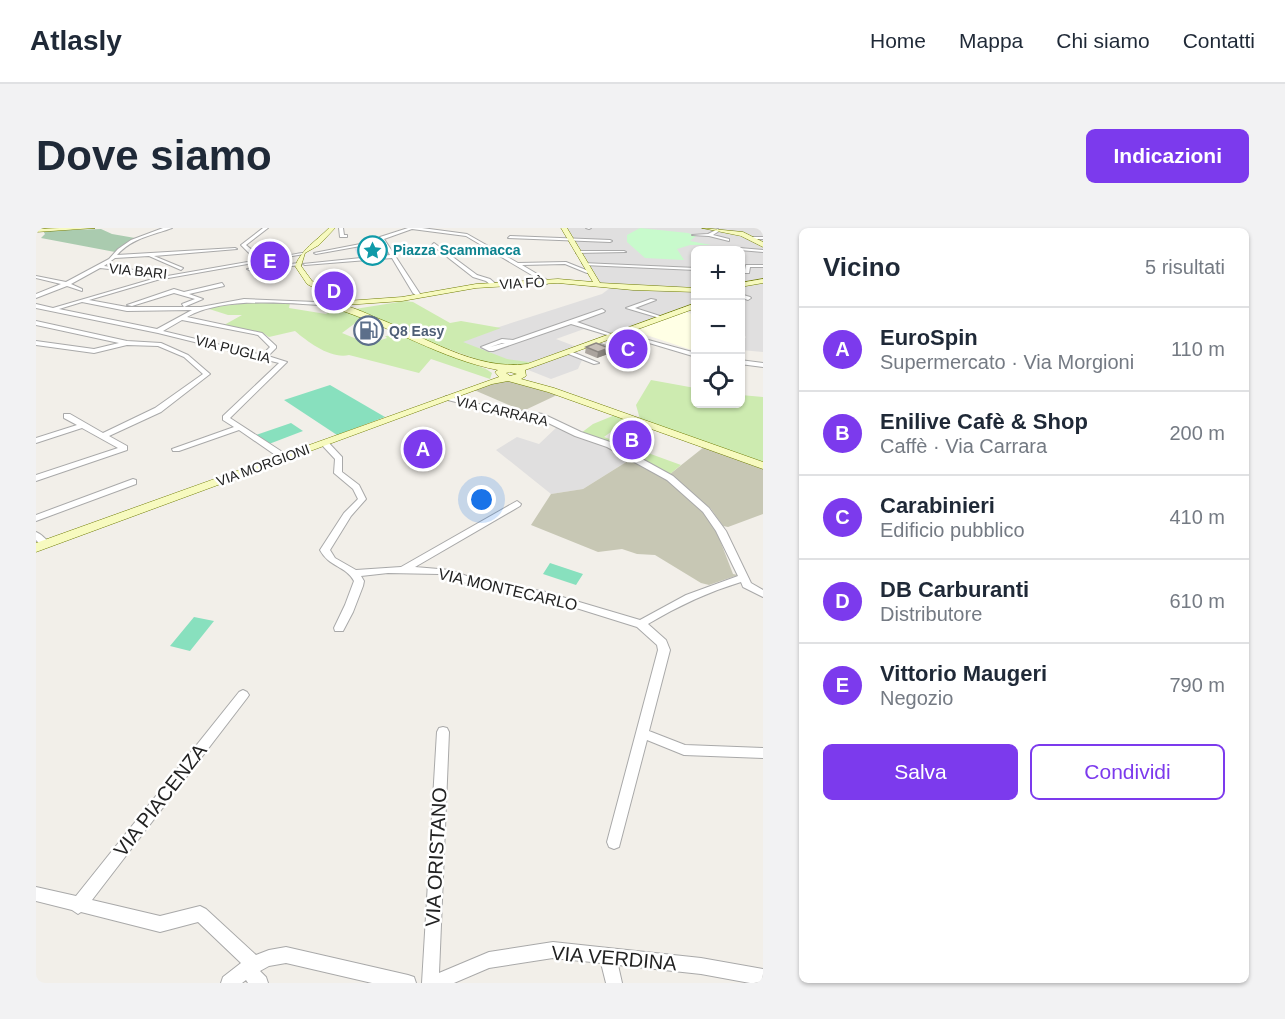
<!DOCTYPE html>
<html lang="it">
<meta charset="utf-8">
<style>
body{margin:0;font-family:Helvetica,sans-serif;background:#f2f2f3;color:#1f2937}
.controls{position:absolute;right:18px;top:18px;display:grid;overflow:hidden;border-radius:9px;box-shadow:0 2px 4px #0004}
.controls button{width:54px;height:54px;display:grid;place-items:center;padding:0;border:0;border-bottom:2px solid #e0e1e3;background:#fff;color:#1f2937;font:30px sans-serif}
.you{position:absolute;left:446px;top:272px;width:21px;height:21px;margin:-15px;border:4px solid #fff;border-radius:50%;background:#1a73e8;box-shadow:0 0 0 9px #1a73e833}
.badge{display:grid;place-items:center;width:39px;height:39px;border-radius:50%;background:#7c3aed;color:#fff;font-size:20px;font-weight:700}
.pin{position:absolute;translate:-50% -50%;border:3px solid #fff;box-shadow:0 2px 6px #0006}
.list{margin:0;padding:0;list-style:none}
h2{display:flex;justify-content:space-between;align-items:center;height:78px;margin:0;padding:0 24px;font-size:26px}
h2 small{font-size:20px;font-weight:400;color:#747a83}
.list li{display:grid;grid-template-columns:39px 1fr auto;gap:18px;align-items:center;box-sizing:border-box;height:84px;padding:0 24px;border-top:2px solid #e0e1e3}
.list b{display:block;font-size:22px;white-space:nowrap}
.list p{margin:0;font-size:20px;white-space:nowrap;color:#747a83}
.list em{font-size:20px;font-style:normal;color:#747a83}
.actions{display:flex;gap:12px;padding:18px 24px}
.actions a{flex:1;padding:14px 0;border:2px solid #7c3aed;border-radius:9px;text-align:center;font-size:21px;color:#7c3aed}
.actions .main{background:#7c3aed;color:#fff}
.icon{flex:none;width:33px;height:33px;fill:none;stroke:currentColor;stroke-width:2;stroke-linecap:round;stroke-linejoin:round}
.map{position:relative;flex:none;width:727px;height:755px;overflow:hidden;border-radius:9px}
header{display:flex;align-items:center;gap:36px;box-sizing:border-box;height:84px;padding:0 30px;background:#fff;border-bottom:2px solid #e0e1e3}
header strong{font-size:28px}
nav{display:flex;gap:33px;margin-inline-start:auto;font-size:21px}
.intro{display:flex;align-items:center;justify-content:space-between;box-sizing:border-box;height:144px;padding:0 36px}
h1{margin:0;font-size:42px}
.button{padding:15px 27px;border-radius:9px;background:#7c3aed;color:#fff;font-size:21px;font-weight:700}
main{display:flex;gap:36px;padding:0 36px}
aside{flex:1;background:#fff;border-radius:9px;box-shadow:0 2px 4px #0004}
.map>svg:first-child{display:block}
</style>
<header>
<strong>Atlasly</strong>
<nav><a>Home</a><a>Mappa</a><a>Chi siamo</a><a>Contatti</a></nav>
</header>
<div class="intro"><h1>Dove siamo</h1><a class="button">Indicazioni</a></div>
<main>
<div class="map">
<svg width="727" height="755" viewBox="0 0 727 755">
<rect width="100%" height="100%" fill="#f2efe9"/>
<path fill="#e0dfdf" d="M531,0H727V124L705,122V115L710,109L705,104L704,22H660L659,77L577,106L548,101L520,111L541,119L533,126L546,132L542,141L515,151L419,113L566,66L574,60L558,57Z
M522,198L534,206L569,218L595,231L547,261L515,266L460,222L481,209L503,216Z"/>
<path fill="#ffffe5" d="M650,84L659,87V123L598,103Z"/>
<path fill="#f3e3dd" d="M588,108L594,109L616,116L592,126L568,117Z"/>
<path fill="#c7c7b4" d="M471,151L521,167L487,183L438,162Z
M668,219L727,240V286L692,299L687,298L675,281L634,246Z
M595,231L629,250L666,282L680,302L697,346L702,347L673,357L665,355L619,327L601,326L586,321L562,324L495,297L515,266L547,261Z"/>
<path fill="#cdebb0" d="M369,73L377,74L414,95L425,93L465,100L427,114L471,131L500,135L489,139L457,137L393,114L319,81Z
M220,74L254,75L253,80L290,86C301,75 314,84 326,90L306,105L333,116L351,110L349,108L366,107L450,141L456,145L454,151L395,131L383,145L313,127C295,131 273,115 259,103L233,109L227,105L188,97L206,87H192L170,80Z
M615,152L659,160L660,176H704L705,167L727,169V234L604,191L600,177Z
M579,187L591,192L568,209L645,237L634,246L576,216L545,205L557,196Z"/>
<path fill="#aacbaf" d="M65,1L76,6L99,10L79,24L5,10L9,6L7,3Z"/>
<path fill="#c8facc" d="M604,0L652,5L660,8L654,13L675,17H654L641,21L648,32L609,30L591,14V7Z"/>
<path fill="#88e0be" d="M294,157L349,189L301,207L248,172Z
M255,195L267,203L233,216L220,207Z
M514,335L547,346L540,357L507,346Z
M158,389L178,393L154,423L134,418Z"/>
<path fill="#dddde8" d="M347,13L357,28L323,31L317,17Z"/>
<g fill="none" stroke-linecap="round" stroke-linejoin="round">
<defs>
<path id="street" d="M127,0H136C117,7 96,10 81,27L199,20L201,21L118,28L147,40L145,42L113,28L79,30L68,38L129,46L127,47L64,40L35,56L46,61V63L31,58L0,70V66L25,56L0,50V48L30,54L73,31L82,21L95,12Z
M227,0H232L210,17C229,34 242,29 266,25L268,26L121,52L53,72L91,79H148L146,76L159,71L138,65L96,78L91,77L138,61L148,64L186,55L188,58L153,66L167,71L148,79H165L208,71L304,75L302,78C257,76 190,67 151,89L226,105L240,118V120L232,128L251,134L194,190L251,227V231H245L203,202L143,223H137L136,221L198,199L187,192V188L243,135L122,105L0,80V76L17,80L120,50L229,31L214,26L205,17ZM46,74L91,83L156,82L121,101L23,81ZM146,92L222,107L234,119L226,127L127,103Z
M303,0H307L308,7H311V9H304Z
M372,0H386L431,6L482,35L530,34L555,44L551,45L529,36L486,37L513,53L511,56L430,8L376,1L348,11L386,69H382L377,65L356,30L269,37L267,36L354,27L347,14L280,26L278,25L345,12L344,9Z
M550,0H555L553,1Z
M682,1L683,3L677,7L693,11V13L673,8L656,7L672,6Z
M474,8L574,12L576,13L574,14L472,10Z
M710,9H727V11H712Z
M398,15L441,47L454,51L461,57L456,58L450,53L437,49L396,17Z
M692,19L727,22V24L692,21L677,22Z
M542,23H588L590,24L540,25Z
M263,35L265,37L220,42L235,48L233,50L211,41Z
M546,35L660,40V42L548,37Z
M710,37H727V39H714L713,45H704V42H709Z
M704,66L714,69L715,70L712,72L704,69Z
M615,71L620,72L599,80L627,89V91L590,80Z
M566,81L569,83L568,84L541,94L578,107V109L535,96L457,123H453L445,119L466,111L477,112ZM466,115H469L454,119Z
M0,93L91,113L125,115L152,127L174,146L125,184L73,208L91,218V222L0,253V247L82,220L46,200L0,215V210L41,197L28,190V186H34L67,205L119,180L167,146L148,129L122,118L91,117L58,125L0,117V113L58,121L83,115L0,97Z
M583,104L660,125V129L583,106Z
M558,115H562L589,125L586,127L558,117Z
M530,123H534L563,135L558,136L530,125Z
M704,132L727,135V139L704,136Z
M410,168L459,180L507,186L545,204L577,215L637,248L673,280L690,303L715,355L727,362V369L707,359L705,354C672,364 642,378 612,396L630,412L634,422L613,503L649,517L727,520V530L648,527L611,512L583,619L578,621L573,619L571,614L622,422L621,417L601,399L505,369L454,363L403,346L352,345L325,348L328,353L327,358L317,384L307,403H299L298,400L309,377L318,353C310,338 293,339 284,322L308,285L322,271L317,261L298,245L299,231L284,215L288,213H291L306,229V244L323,257L330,271L315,288L294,322L299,330L320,342L365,339L481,273L485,276L484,278L379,339L414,342L456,357L506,363L604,392L650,367L702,348L680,303L667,284L631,252L571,219L539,208L502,190L459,184L408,171L407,170Z
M97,251L100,252V256L0,293V287Z
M0,304C5,306 10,311 14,316L12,318H6L0,312Z
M207,462L211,464L213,467L211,470L56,672L124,688L164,678L170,681L220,727L233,722L250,719L372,747L378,749L380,755H336L250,735L233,738L224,743L230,749L232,755H212L210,752L206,755H185L187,749L205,735L162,694L124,704L45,684L42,686L36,682L0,673V659L40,668L203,464Z
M407,499L411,500L413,504L403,745L453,724L517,714L665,730L727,741V755H714L665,746L582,737L586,755H570L565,735L517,730L453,740L418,755H386L401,504L403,500Z"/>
<path id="secondary" d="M24,0H59L0,4L2,1Z
M293,0H299L283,17L269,25L265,38L276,53L310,73L366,69L440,56L522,51L557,54L525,0H531L564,55L660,60V64L597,62L522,55L440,60L366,73L309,77L271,56L259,38C266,21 279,14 293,0Z
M666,0L707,4L727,14V19L705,8Z
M727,51V55L704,59V55Z
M660,75V80L489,142L490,148L485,151L518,160L727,234V241L512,164L472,153L456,156L0,324V315L463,149L459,144L462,142C405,131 356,99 301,81V77C314,77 329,85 341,90C388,108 439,143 491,136ZM474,144L481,146L474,148L470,145Z"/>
</defs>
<use href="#street" stroke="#a9a9a9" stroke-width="2"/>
<use href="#secondary" stroke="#707d05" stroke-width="1"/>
<use href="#street" fill="#fff" fill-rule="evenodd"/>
<use href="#secondary" fill="#f7fabf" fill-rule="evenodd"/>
</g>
<path fill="#aba49e" d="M550,119L572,126L561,130L549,125Z"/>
<path fill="#8b8681" d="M573,120L572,126L561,130L562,124Z"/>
<path fill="#c7bfb8" stroke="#8b8681" stroke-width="1.5" d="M560,115L573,120L562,124L550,119Z"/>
<defs>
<symbol id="sight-ring" viewBox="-11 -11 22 22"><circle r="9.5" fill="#fff" stroke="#0f9aa8" stroke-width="1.5"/><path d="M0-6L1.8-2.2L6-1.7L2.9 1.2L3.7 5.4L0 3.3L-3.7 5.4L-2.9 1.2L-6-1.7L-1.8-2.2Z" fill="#0f9aa8"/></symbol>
<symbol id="fuel-ring" viewBox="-11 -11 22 22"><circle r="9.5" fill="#fff" stroke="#5c6f8a" stroke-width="1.5"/><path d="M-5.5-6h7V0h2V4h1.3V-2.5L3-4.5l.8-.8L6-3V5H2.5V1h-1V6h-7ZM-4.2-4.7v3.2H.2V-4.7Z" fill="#5c6f8a"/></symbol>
</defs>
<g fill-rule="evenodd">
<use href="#sight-ring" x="320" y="6" width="33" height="33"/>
<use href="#fuel-ring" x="316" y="86" width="33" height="33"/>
</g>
<g text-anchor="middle" stroke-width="5" stroke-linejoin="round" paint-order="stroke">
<g font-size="14" font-weight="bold" fill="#0d838f" stroke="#fff" text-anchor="start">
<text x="357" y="27">Piazza Scammacca</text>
</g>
<g font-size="14" fill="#222" stroke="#fff">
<text transform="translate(102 43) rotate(6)" y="5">VIA BARI</text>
<text transform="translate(486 55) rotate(-3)" y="5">VIA FÒ</text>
<text transform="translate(197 121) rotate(14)" y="5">VIA PUGLIA</text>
<text transform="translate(466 183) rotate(13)" y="5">VIA CARRARA</text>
<text transform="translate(227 237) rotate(-20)" y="5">VIA MORGIONI</text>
</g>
<g font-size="14" font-weight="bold" fill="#4e5e75" stroke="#fff" text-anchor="start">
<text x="353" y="108">Q8 Easy</text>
</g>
<g font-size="16" fill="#222" stroke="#fff">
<text transform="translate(472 361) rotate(13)" y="6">VIA MONTECARLO</text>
</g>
<g font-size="20" fill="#222" stroke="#fff">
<text transform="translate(124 572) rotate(-52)" y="7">VIA PIACENZA</text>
<text transform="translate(400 629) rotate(-87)" y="7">VIA ORISTANO</text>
<text transform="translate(578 730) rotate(5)" y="7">VIA VERDINA</text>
</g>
</g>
</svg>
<div class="controls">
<button>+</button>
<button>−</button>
<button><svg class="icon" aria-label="locate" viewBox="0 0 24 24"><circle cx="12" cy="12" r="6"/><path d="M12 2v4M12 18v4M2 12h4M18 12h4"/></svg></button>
</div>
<div class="you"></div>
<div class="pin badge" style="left:387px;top:221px">A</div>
<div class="pin badge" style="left:596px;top:212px">B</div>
<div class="pin badge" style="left:592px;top:121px">C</div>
<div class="pin badge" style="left:298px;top:63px">D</div>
<div class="pin badge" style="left:234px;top:33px">E</div>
</div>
<aside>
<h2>Vicino<small>5 risultati</small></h2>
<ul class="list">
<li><span class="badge">A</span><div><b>EuroSpin</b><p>Supermercato · Via Morgioni</p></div><em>110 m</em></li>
<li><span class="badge">B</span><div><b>Enilive Cafè &amp; Shop</b><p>Caffè · Via Carrara</p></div><em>200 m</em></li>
<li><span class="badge">C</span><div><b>Carabinieri</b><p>Edificio pubblico</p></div><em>410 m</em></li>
<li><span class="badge">D</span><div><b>DB Carburanti</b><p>Distributore</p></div><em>610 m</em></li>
<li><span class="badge">E</span><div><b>Vittorio Maugeri</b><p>Negozio</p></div><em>790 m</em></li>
</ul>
<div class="actions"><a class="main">Salva</a><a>Condividi</a></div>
</aside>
</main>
